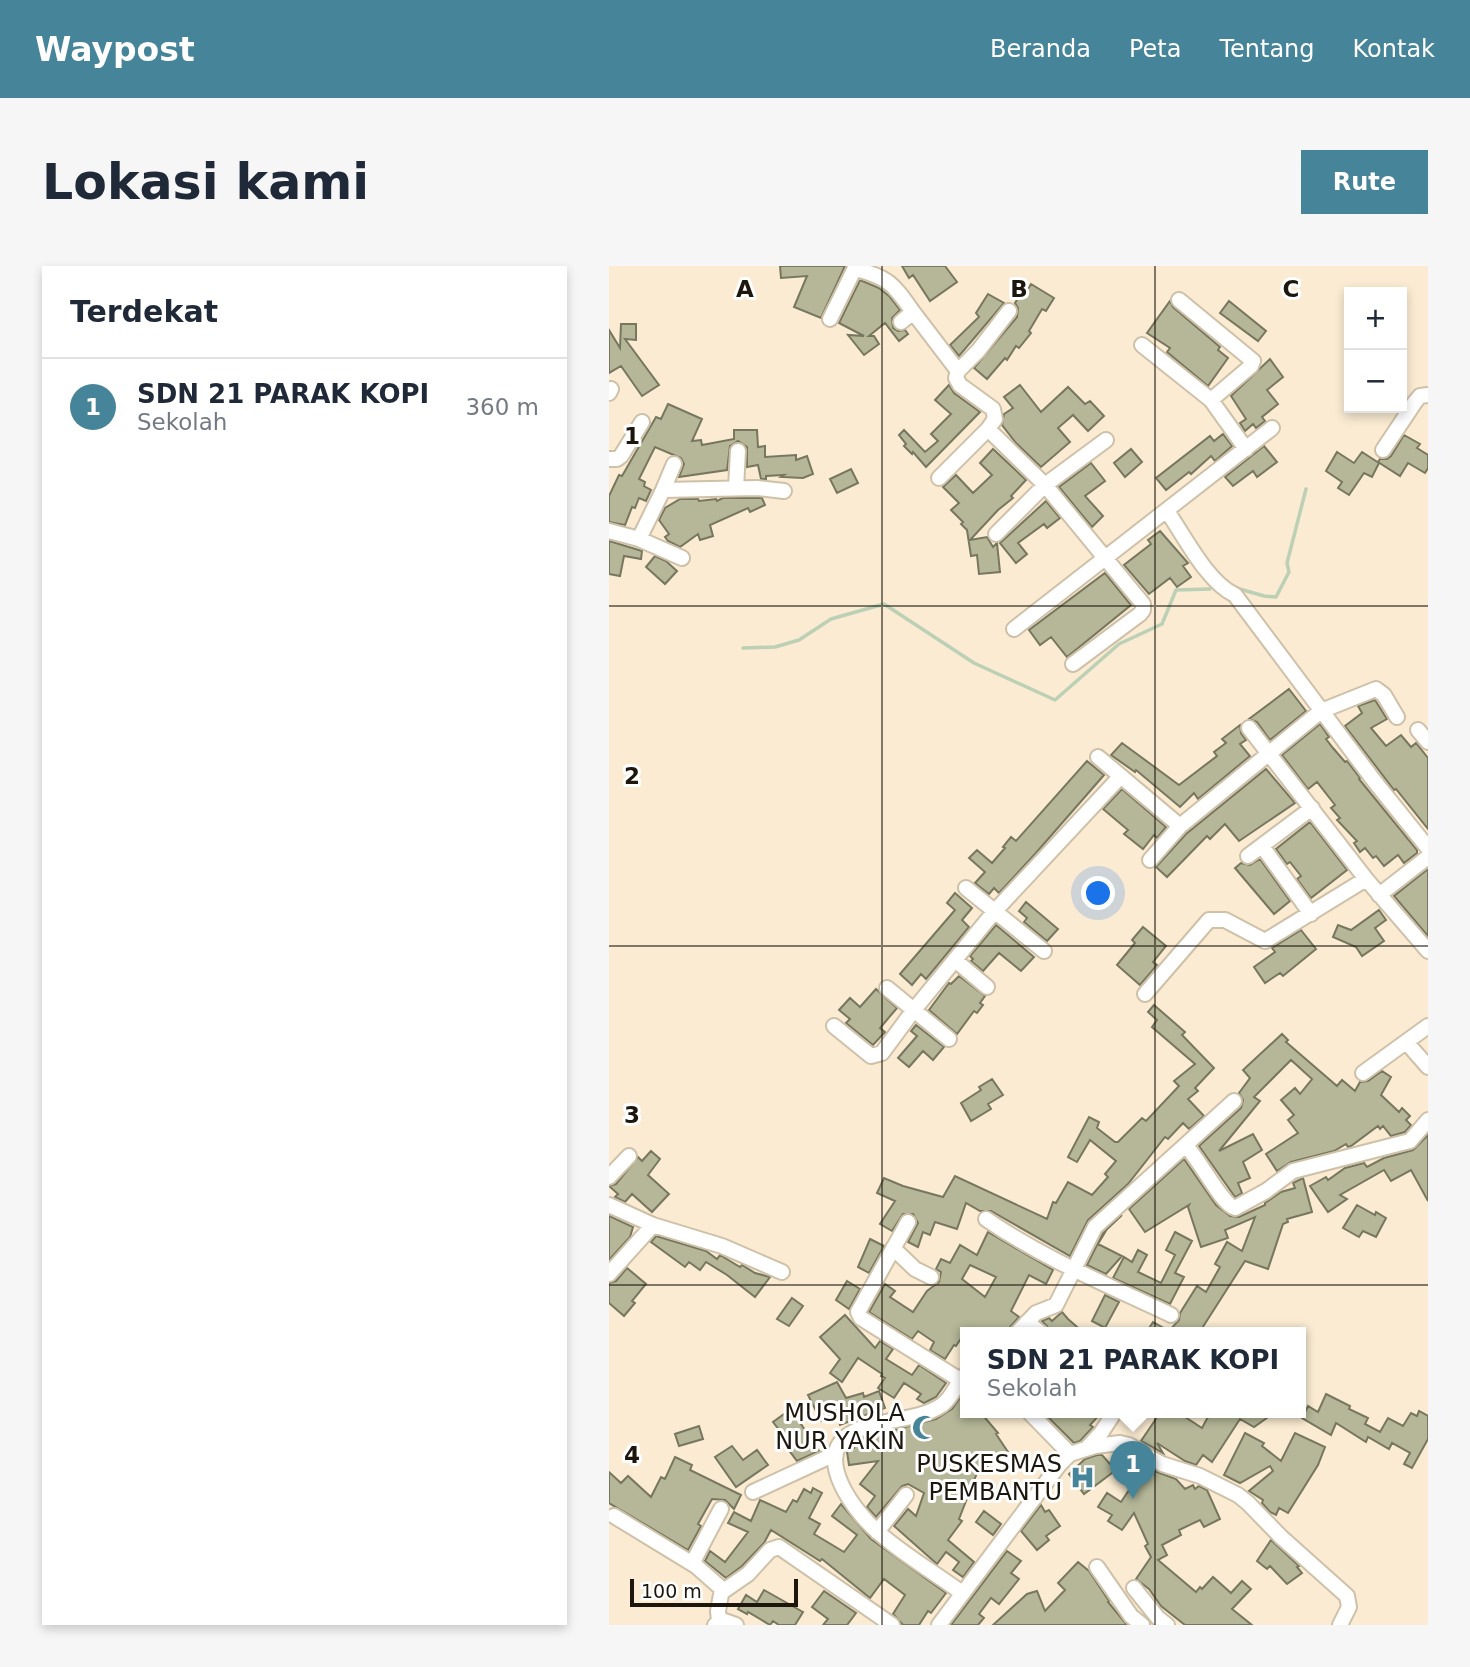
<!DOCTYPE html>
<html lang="id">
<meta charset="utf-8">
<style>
body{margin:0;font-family:"DejaVu Sans",sans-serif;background:#f6f6f7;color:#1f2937}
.controls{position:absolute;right:21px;top:21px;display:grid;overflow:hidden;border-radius:0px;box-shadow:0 4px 10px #0003}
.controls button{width:63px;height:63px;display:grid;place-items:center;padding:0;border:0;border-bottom:2px solid #e0e1e3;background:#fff;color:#1f2937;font:35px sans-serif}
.scale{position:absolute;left:21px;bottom:18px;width:168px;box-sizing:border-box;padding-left:7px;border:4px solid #1c160d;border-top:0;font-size:19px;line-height:24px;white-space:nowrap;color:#1c160d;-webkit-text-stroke:5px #fff;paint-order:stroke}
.you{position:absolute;left:490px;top:628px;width:24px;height:24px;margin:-18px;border:5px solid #fff;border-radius:50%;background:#1a73e8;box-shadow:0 0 0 10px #1a73e833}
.badge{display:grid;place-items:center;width:46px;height:46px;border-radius:50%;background:#458499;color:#fff;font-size:23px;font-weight:700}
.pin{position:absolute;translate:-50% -58px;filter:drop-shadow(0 2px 4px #0008)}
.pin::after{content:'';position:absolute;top:37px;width:24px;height:21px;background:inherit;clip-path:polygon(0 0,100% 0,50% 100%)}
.popup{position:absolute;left:351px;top:1061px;width:346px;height:91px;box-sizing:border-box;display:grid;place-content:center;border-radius:0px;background:#fff;filter:drop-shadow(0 2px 5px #0005);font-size:23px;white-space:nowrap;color:#747a83}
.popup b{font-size:26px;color:#1f2937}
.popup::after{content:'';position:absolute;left:50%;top:100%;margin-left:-14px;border:14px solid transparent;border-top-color:#fff}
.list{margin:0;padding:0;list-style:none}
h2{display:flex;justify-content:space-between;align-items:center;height:91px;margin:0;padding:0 28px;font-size:30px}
h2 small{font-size:23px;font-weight:400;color:#747a83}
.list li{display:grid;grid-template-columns:46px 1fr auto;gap:21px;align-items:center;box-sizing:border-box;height:98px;padding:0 28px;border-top:2px solid #e0e1e3}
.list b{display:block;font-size:26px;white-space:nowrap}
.list p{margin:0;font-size:23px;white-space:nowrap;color:#747a83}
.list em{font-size:23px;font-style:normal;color:#747a83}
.map{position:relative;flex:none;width:819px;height:1359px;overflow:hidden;border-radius:0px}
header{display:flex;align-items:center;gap:42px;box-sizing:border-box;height:98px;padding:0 35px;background:#458499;color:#fff}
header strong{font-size:33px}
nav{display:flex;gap:38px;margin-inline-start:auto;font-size:24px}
.intro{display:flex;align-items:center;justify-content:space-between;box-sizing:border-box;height:168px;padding:0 42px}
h1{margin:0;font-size:49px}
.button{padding:18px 32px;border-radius:0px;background:#458499;color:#fff;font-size:24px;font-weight:700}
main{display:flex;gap:42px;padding:0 42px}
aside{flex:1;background:#fff;border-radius:0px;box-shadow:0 4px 10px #0003}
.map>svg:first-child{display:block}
</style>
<header>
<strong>Waypost</strong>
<nav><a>Beranda</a><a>Peta</a><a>Tentang</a><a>Kontak</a></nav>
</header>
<div class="intro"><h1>Lokasi kami</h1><a class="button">Rute</a></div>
<main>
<aside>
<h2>Terdekat<small></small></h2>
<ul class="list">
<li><span class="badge">1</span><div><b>SDN 21 PARAK KOPI</b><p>Sekolah</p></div><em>360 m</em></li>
</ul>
</aside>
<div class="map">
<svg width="819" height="1359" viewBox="0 0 819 1359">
<rect width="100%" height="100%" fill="#faebd2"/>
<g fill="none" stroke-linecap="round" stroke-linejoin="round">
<path stroke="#bcd0b5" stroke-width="3.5" d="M627,322L655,330L667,331L680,306L678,297L697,223
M134,382L166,381L190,374L222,353L275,338L365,397L446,434L510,378L553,358L567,324L601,323"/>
</g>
<path fill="#b5b798" stroke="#76775e" stroke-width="2" fill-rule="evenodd" d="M171,0H236L212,52L185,41L198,10L172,12Z
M293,0H336L348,16L321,35L304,9L300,12Z
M251,14L270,22L280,30L291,44L283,52L284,62L289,65L296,64L299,68L290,75L276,57L260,70H265L270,78L255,89L239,69L255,70L230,57Z
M422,18L445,32L437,45L433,43L420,65L422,67L410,82L407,80L398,94L396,92L378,113L365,102L408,51L409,42L406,37L411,29L414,31Z
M379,28L395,37L350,90L341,79L370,51L367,47Z
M561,35L564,41L611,81L609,84L619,92L599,120L558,86L561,82L538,67Z
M620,35L657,65L649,75L611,47Z
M12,58H27V74L16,73L50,119L33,130L12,100L0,107V64L11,82Z
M661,93L674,111L658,124L669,138L653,151L656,155L647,162L644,158L636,165L631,157L637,153L622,130Z
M340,119L345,127L371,146L317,201L304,186L303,188L295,180L297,178L290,169L295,164L316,186L329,175L322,168L342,148L326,134Z
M411,119L432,146L459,121L476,138L481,135L495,150L479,165L464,149L449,162L461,176L432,201L407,177L393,159L395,148L404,142L395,131Z
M59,138L93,153L83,175L92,174L93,179L125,173V164H148L149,181L156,180V191L187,189V194L198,190L204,208L194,212L172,211L175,209L157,210V213H152L149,199L138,201V181L129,175L121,180L118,204L70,211L75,198L72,192L46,181L30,213L36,216L35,220L42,224L37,235L30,232L26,242L23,241L16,259L0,256V230L10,209L13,210L47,151L52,153Z
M614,168L623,180L606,195L602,190L582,208L580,206L557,224L547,212L601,170L605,175Z
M795,169L811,178L808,182L819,189V202L816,207L799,197L791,210L769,196L771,193H778L782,190Z
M655,180L668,196L648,211L644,205L624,220L616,211Z
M384,183L417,214L402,230L404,232L389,244L361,274L378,271L384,281L388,277L391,306L370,308L368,289L362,290L358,264L352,258L354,256L342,244L350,237L334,221L347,209L364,227L383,209L371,197Z
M522,183L533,196L516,211L505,197Z
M728,186L745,197L753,186L770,197L763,211L755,207L740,229L729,222L733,216L717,205Z
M482,197L496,215L476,230L494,250L483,261L450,221Z
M242,203L249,217L228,227L221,213Z
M114,232H153L156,239L141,246L139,242L101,259L104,270L91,274L89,268L71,281L59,275L56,271L60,268L50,254L56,242L71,233H89L90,235L107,233L108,235Z
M437,235L451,252L438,262L435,258L409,277L418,288L407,297L391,277Z
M551,265L579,297L574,300L582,311L568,321L561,312L540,328L515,299L542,278L539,274Z
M0,275L33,285L32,293L15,290L11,310L0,308Z
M46,290L57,295L68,305L56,318L37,301Z
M496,307L522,339L458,391L442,371L431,379L420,364Z
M680,423L697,445L661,474L648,456L640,453Z
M766,434L778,453L762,462L777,480L792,469L802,481L807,477L819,492V563L787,523L785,524L736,460L753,447L749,440Z
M711,458L720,471L717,473L724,482L736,496L738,495L751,512L750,513L808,584V587L795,597L789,589L775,600L767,590L764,592L756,582L751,586L745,577L748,575L728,554L731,552L722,542L726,539L708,516L699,523L673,489Z
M631,459L632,467L637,474L631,478L641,490L589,533L585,527L571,541L527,504L526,506L502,489L513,477L570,519L608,490L605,486L617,477L613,473Z
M478,495L495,509L426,588L390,627L385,622L380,628L366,617L376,606L360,592L368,584L383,597L396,582L394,581L402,571L407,575Z
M657,503L686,537L630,575L616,558L601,573L598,570L558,611L547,601L577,568Z
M513,523L557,561L548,572L545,569L534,583L515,568L519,564L494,543Z
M701,556L738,604L702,632L688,613L692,610L681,596L678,598L667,583Z
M651,593L681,635L665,648L626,602L632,597L641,599Z
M819,603V670L785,630Z
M346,627L363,642L353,654L360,661L317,713L312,708L303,719L291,708L346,644L338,637Z
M417,636L449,663L438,675L415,656L418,652L410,645Z
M770,644L777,654L766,662L775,675L753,690L747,681L724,671L729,659L742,664Z
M387,659L425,691L412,705L390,687L374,705L362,695L364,693L361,690Z
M534,661L557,680L544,696L548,699L531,719L508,699L526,677L523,674Z
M692,664L707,683L674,710L671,707L656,717L645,701L666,686L663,682Z
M350,710L376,730L371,737L374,739L368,747L365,745L348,768L320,744L340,717L342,718Z
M267,723L288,742L271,762L276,766L264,779L237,757L241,753L230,744L241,732L251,741Z
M545,739L576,766L573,769L605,802L586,822L589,825L579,833L595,850L580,863L574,857L559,873L556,871L519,918L479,954L461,990L382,945H371L357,937L348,963L326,956L321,969L314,966L309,981L299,976L309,957L304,948H294L283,965L271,958L286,935L268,927L275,912L294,920L334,931L346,910L438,953L444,936L447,937L459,916L483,929L499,911L496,908L507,895L481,874L468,896L459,891L480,851L490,856L488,862L506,876H509L533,852L537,855L570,820L565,815L586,798L543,761L548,754L539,746Z
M307,759L335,781L324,794L314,785L300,801L289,792L308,770L302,765Z
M673,768L679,774L677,776L728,820L733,814L746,825L751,816L759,815L773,805L782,811L772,829L790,846L793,842L801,850L797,854L802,859L796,866L782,870L774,860L771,863L769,860L742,880L739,881L737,878L725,885L682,896L668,905L657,888L689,867L679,854L685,849L672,834L686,822L691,828L703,813L682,794L645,831L651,835L610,885L644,868L653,884L634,896L641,912L629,917L633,927L626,931L590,880L632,842L634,834L630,827L641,812L634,804Z
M383,813L394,829L379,838L382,843L362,855L352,837L372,824L370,821Z
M819,869V935L802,904L782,915L775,904L731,929L738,933L719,946L701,920L717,911L719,914L736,902L755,897L758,901L775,892L804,884Z
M42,885L51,893L39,909L60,928L43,946L23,928L16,936L6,931L9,928L0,920L7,918L29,891L33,895Z
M575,893L607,939L621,950L630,951L656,939V937L672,926L686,922L684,917L694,912L703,946L678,953L679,956L674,958L659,1003L636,995L590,1067H537L544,1056L560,1065L570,1054L571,1047L588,1020L597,1026L611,1001L606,998L618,976L633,985L646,951L616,964L619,972L592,981L579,941L580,939L536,966L520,943Z
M748,939L766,949L767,946L777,952L767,971L754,965L750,971L734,962Z
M513,949L498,963L489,978L513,990L497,1008L478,999L494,967Z
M0,950L24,961L21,971L0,994Z
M379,966L444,1004L437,1018L420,1009L402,1045L410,1051L401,1061L399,1067H356V1078L351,1074L347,1080L345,1079L336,1093L321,1084L325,1076L309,1065L303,1073L260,1046L276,1018L286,1025L281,1031L304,1046L318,1025L330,1016L332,1006L327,1003L332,993L341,997L351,979L368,989ZM361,999L387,1011L376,1031L353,1013Z
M566,966L583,975L566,1007L575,1011L561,1038L504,1012L515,991L523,996L529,984L538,989L529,1006L552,1017L566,989L557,984Z
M47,970L97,985L108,993L111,989L131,1001L133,999L146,1007L161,1011L146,1031L118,1009L97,996L91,1004L80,996L76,1001L42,976Z
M261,973L275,980L260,1007L249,1001Z
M18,1002L37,1018L23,1035L26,1037L15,1050L0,1037V1017L7,1015Z
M238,1015L251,1023L240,1043L227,1034Z
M496,1029L510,1036L496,1062L483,1055Z
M183,1032L194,1040L180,1060L168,1053Z
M453,1046L459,1053L475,1067H441L438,1060L433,1055L440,1052L443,1055Z
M236,1049L266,1082L271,1075L284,1083L277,1093L303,1109L310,1099L337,1117L327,1131L315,1137L308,1133L312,1128L295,1117L285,1132L269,1122L276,1112L272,1110L273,1108L249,1092L233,1116L221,1107L231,1093L211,1071Z
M228,1116L237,1132L254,1127L255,1131L270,1125L276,1142L231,1159L228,1148L212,1155L199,1129Z
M356,1125V1147H372L389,1167L387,1168L399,1186L368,1207L350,1253L353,1255L339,1274L365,1296L354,1311L344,1304L350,1296L337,1286L328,1298L285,1260L299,1243L307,1250L315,1227L299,1218L293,1220L267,1251L258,1241L266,1230L251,1218L269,1195L240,1199L238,1186L240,1182H245L247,1176L255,1172L327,1153L343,1143Z
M717,1128L741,1140L740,1143L759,1152L756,1158L771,1166L779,1152L794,1160L802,1147L808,1150L810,1145L819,1150V1173L803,1202L795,1198L801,1187L783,1177L780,1183L759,1171L757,1176L727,1157L722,1169L693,1152L699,1140L709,1146Z
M182,1143L210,1185L188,1195L176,1179L180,1177L164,1156Z
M435,1147H492L481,1159L484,1161L471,1175L465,1177Z
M551,1147H570L593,1162L601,1147H665L645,1161L631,1153L603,1196L594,1189L587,1199L576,1195L548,1177L554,1187L532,1175Z
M90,1160L94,1173L70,1180L66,1168Z
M636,1167L655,1177L653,1180L672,1195L686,1167L716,1181L709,1199L679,1247L670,1242L667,1249L661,1246L653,1237L654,1234L640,1225L664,1205L661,1200L631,1217L615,1209Z
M123,1180L134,1194L148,1184L159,1199L127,1221L106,1191Z
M508,1187L516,1188L548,1206L567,1213L576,1223L584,1219L586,1223L590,1220L598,1224L611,1253L595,1261L591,1254L570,1264L572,1269L553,1279L558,1289L549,1294L587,1326L591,1321L593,1323L604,1311L622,1327L633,1315L642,1323L623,1343L643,1359H576L552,1340L540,1323L527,1313L542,1291L536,1280L539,1278L525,1247L513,1264L499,1255L503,1249L489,1241L498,1227L512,1236L528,1212L513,1202L515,1198L475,1228L460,1208L476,1193L488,1189H493L501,1198Z
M66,1191L83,1199L81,1204L132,1229L125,1243L116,1234L103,1233L89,1258L92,1260L79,1284L0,1237V1206L12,1217L19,1210L42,1231L52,1211L56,1213Z
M204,1222L213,1227L200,1252L211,1258L205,1268L235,1286L248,1269L223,1250L232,1238L262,1273L337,1327L322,1347L319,1345L310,1359H294L284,1348L296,1329L275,1313L261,1332L213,1293L211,1295L162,1264L155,1277L133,1300L117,1312L96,1295L101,1285L116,1296L139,1266L119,1257L125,1246L142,1255L151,1234L177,1246L184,1234L188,1236L195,1223L202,1227Z
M432,1239L436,1246L440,1244L451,1260L437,1270L440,1274L428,1284L412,1265Z
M375,1245L392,1258L384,1269L367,1256Z
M662,1274L690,1300L688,1301L693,1307L678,1318L661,1300L658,1303L648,1295Z
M398,1285L412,1295L402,1307L410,1313L390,1338L382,1332L370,1348L375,1352L369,1359H342Z
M469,1296L480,1305L500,1335L499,1336L518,1359H384L418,1328L428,1325L436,1345L456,1324L449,1317Z
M155,1324L194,1346L186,1359H170L164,1355L161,1359L139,1346L138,1348L129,1343L137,1329L148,1336Z
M215,1325L247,1347L238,1359H214L219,1353L203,1341Z"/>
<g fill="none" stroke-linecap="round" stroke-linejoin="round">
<defs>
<path id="street" d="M247,3C281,12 285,19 304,46L292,56
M570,34L644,95L642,100L602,134
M304,46L349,105
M221,53L247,0
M533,79L602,134L637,183
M0,127L2,123
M379,163L436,219L534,338V344L531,348L464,398
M774,184L806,136L811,130L819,129
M0,193H8L12,190L33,156
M330,212L379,163L386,153L384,143L351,119L347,112L349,105L369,85L400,45
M127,222L129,185
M54,224L65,198
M558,245C576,271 598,316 626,329L766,516L819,582
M0,265L30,273L54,224L148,222L175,225
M387,268L436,219L497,174
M30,273L73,292
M405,363L663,162
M640,462L757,613L819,685
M809,464L819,476
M489,491L571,560
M653,580L702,648
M639,590L703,542
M541,594L571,560L712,445L767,423L775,429L788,451
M357,622L435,685
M770,629L819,591
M346,694L378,721
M278,722L340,773
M536,728L600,654H616L656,675L757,613
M225,760L262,790L273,787L304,745L385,646L511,511
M798,777L819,801
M754,807L819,760
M577,880C591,894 613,939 626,942L657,925L684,905L801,875L819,854
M0,911L20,890
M0,939L44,959L113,980L173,1006
M377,953C435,993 499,1019 562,1049
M299,956L249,1046L252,1052L351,1114
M284,982L306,1003L322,1011
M0,1008L44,959
M418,1056L432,1067
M408,1067L427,1047L447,1039L486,961L625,835
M421,1147L461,1188
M478,1182L492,1167L505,1147
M144,1226L226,1188
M5,1250L87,1300
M268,1266L297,1229
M488,1301L522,1350L533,1359
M525,1322L549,1352L558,1359
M113,1326L139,1308L161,1284L170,1281L283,1359
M353,1327C326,1307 295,1289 270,1267C247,1248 203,1191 241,1168C268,1151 306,1157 333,1139C344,1131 347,1118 356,1109
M110,1355L109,1345L113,1323L87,1300L85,1294L112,1243
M106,1359L113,1354L127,1359
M330,1359L450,1199L461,1188L486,1180L511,1177L520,1179L553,1198L591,1210L629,1229L639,1237L672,1271L738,1330L740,1341L731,1359"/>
</defs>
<use href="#street" stroke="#cfc1a8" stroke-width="18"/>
<use href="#street" stroke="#fff" stroke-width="14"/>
</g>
<path fill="none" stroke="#1c160d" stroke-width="2" stroke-opacity="0.55" d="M273,0V1359M546,0V1359M0,340H819M0,680H819M0,1019H819"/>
<defs>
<symbol id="mosque-bare" viewBox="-9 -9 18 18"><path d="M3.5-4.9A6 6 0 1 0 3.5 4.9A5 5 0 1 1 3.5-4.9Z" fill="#458499" stroke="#fff" stroke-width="2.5" paint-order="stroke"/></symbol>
<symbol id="hospital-bare" viewBox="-9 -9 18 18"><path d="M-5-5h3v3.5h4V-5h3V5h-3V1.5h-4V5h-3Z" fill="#458499" stroke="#fff" stroke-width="2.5" paint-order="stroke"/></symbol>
</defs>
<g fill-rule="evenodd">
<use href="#mosque-bare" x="298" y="1144" width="35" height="35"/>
<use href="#hospital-bare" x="456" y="1194" width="35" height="35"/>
</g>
<g text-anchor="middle" stroke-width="6" stroke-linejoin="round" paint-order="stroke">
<g font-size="24" fill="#1c160d" stroke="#fff" text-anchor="end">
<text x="296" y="1155">MUSHOLA<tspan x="296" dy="28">NUR YAKIN</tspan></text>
<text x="453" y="1206">PUSKESMAS<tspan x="453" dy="28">PEMBANTU</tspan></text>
</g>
</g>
<g font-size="23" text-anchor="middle" font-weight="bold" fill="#1c160d" stroke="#fff" stroke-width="6" stroke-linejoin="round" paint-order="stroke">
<text x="136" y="31">A</text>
<text x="410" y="31">B</text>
<text x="682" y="31">C</text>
<text x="23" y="178">1</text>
<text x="23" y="518">2</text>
<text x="23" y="857">3</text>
<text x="23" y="1197">4</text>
</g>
</svg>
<div class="controls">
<button>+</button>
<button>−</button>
</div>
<div class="scale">100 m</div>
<div class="you"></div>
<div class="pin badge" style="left:524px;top:1233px">1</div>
<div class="popup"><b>SDN 21 PARAK KOPI</b>Sekolah</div>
</div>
</main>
